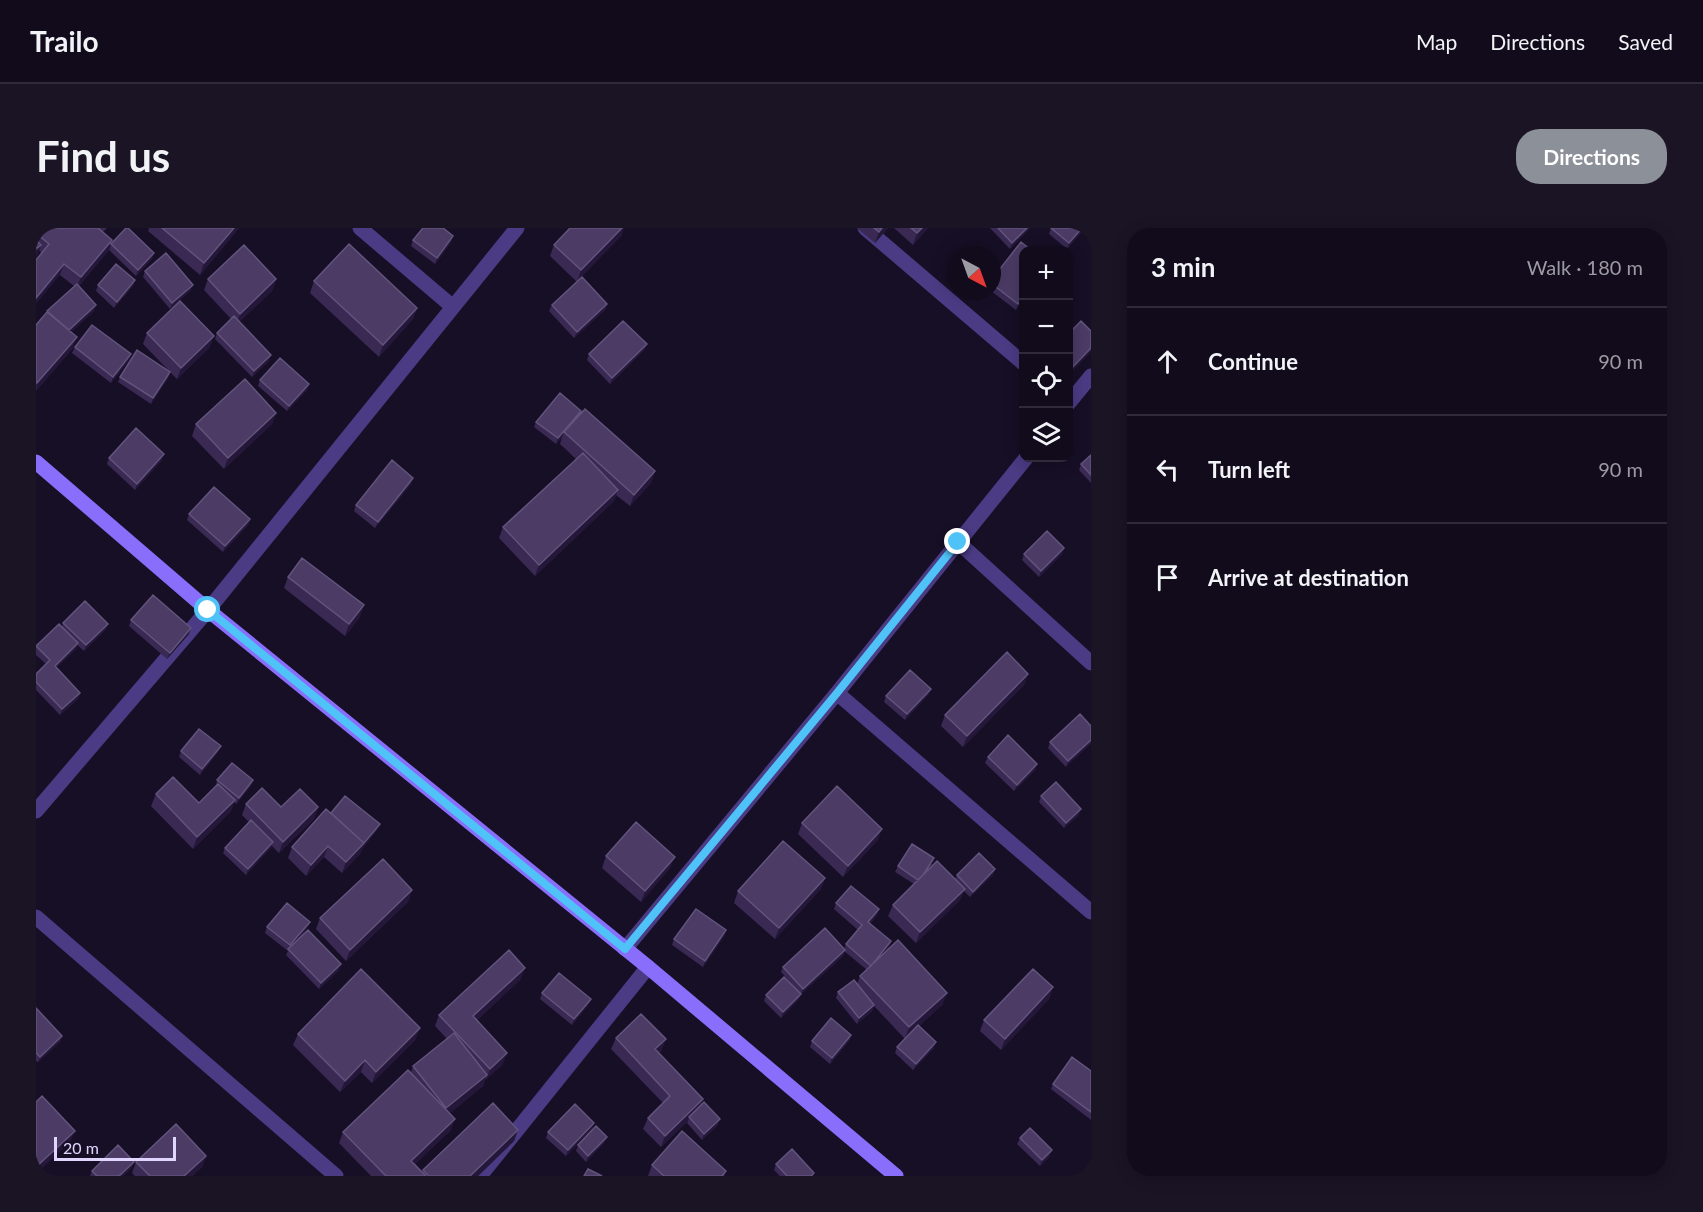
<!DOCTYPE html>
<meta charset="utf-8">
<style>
body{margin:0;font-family:Lato,sans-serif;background:#1a1425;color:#f1f3f6}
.controls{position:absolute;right:18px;top:18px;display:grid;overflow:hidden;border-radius:12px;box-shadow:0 3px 15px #0003}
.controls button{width:54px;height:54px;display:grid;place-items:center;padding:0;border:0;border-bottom:2px solid #302b3b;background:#110b1c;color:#f1f3f6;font:30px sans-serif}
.compass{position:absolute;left:911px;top:18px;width:54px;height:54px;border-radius:50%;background:#110b1c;box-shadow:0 3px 15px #0003;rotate:139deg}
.scale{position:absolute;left:18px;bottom:15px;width:122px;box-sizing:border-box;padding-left:6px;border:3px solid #e0d5fe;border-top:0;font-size:16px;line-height:21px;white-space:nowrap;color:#e0d5fe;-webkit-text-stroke:4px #170f26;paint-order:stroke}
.stop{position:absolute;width:18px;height:18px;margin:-14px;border:4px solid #4fc3f7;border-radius:50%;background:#fff}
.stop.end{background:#4fc3f7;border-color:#fff;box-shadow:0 2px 6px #0008}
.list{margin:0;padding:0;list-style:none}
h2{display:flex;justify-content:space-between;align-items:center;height:78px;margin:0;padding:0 24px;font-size:26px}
h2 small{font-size:20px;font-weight:400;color:#9c9ba3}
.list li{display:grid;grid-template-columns:39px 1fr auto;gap:18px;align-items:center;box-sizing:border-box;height:108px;padding:0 24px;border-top:2px solid #302b3b}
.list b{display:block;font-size:22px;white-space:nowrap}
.list em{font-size:20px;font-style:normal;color:#9c9ba3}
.icon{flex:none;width:33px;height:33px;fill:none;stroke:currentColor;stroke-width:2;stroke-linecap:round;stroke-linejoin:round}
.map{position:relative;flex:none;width:1055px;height:948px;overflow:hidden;border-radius:24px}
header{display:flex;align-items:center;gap:36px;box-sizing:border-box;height:84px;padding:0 30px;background:#110b1c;border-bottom:2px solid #302b3b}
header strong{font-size:28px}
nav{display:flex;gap:33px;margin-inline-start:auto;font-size:21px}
.intro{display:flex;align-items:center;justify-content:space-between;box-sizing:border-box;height:144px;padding:0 36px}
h1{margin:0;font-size:42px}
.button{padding:15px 27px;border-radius:24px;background:#8c9099;color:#fff;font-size:21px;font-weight:700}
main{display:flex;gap:36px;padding:0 36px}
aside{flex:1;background:#110b1c;border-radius:24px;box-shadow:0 3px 15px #0003}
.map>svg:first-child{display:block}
</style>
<header>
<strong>Trailo</strong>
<nav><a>Map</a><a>Directions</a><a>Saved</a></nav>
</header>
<div class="intro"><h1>Find us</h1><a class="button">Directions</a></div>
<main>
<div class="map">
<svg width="1055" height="948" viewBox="0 0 1055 948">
<rect width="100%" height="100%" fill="#170f26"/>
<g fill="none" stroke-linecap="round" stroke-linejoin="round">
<path stroke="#4a3b84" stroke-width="15" d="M324,0L417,79
M829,0L987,135
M1032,176L1055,148
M922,314L1055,435
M801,465L1055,684
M0,583L172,382L481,0
M0,689L300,948
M589,721L801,465L990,230
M444,948L612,739"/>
<path stroke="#896efc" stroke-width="15" d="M0,234L172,382L612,739L860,948"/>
</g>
<path fill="#392953" d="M0,0H71L67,4L76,12L72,23L43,58L58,83L35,104L37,120L0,163V97L38,58L24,47L3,22L0,29Z
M113,0H203L164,47L112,3Z
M821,0H852L839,15Z
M858,0H892L877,17Z
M954,0H994L974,21Z
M1015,0H1049L1031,21L1013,6Z
M586,7L542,52L571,76L569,82L538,110L513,83L516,77L541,54L514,28L518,17Z
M417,8L415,14L399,36L375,18L377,12Z
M75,16L116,31L100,48L73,22Z
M109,43L157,57L154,63L134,81L107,49Z
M172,51H240L236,63L203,94L233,133L216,149L179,111L181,105L195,91L168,62Z
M956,51L987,72L980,82L955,63H956Z
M99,52L97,58L78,80L60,63L62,57Z
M278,53L381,80L377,91L343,129L274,65Z
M111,105L174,119L141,151L134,144L132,150L115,176L82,154L84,149L134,144L107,116Z
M611,116L608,122L574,156L551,132L553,126Z
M39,119L95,126L93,132L75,155L36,125Z
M224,152L271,162L251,183L222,158Z
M545,183L543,188L619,243L615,255L594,278L580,267L578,273L499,348L463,310L467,299L540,231L524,216L526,209L520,216L498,199L500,194Z
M240,185L236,196L188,241L156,208L160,196Z
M1055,227V255L1043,242L1045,236Z
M73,230L126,232L99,262L71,236Z
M375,256L339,300L318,283L320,277Z
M153,286L214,291L212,297L187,324L151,292Z
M1028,320L1026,326L1003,349L986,332L988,326Z
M252,349L324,389L309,408L248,360Z
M95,392L153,406L131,431L93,398Z
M27,395L72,396L69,402L48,423L41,417L40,421L20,440L44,465L42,471L24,487L0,462V446L10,436L0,427V418L26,399Z
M992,446L988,457L927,519L905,498L909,487Z
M893,466L869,492L848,474L850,468Z
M1055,498L1030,539L1012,520L1014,514Z
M145,523L182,524L164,547L143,529Z
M952,529L1001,536L999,542L978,563L949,535Z
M181,552L215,558L200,576L198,574L195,583L157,621L115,578L120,566L163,575L180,558Z
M1005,568L1043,587L1028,600L1003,574Z
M210,576L245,579H282L278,591L243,625L236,618L210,647L187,625L189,620L213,594L206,587Z
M295,585L341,602L326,621L324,626L306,645L288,629L270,648L252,630L256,619Z
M766,595L842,612L807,649L762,606Z
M570,628L634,640L605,674L566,640Z
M896,636L891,643L919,651L921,647L959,641L957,647L934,669L928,663L924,672L880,715L852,688L857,677L878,656L859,644L862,638Z
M789,650L785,661L739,711L698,675L702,663Z
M376,662L372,674L310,733L280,701L284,690Z
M800,675L841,687L834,696L853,719L846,727L907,776L883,798L898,820L877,842L859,825L861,819L869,811L838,778L836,783L821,796L800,770L802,764L821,756L824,748L831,742L808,723L807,728L765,766L745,744L747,739L808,721L810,716L822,702L798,681Z
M231,699L271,700L262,712L303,742L283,761L250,727L252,723L229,705Z
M690,702L688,708L667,739L636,717L638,711Z
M485,751L441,792L467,836L449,852L447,858L414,885L415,902L379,936L386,944L387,942L482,902L478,913L442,948H335L303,915L307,904L375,844L377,838L411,811L399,798L403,787Z
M1017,759L1013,771L965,822L944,803L948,792Z
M506,765L555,771L552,777L536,797L504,771Z
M765,766L762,772L745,790L728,773L730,767Z
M0,780L26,808L24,814L2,834L0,833Z
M262,806L380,811L336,855L325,844L304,864L257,817Z
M815,807L813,813L794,836L774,819L776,813Z
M580,810L630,811L625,823L623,825L667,871L664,879L682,897L666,912L651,895L652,893L625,919L607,901L612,890L627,875L575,821Z
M1055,843V892L1015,861L1017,856Z
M558,895L556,901L530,928L510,910L512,904Z
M984,910L1014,928L1004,938L981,916Z
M568,915L550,934L540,923L542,917Z
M170,928L166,939L156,948H99L96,945L100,934Z
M740,936L778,945L777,948H744L738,942Z
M616,937L690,943L688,948H612Z
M96,939L87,948H54L56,943Z"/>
<path fill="#241739" d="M198,0H203L164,47L168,35Z
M586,0H588L586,7L541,54L545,42Z
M846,0H852L839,15L843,4Z
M886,0H892L877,17L881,5Z
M991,0H994L974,21L976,15Z
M1046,0H1049L1031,21L1033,15Z
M417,8L415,14L399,36L401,30Z
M76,12L72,23L40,61L45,49Z
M5,17L1,28L0,29V21Z
M118,25L116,31L100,48L102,42Z
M28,36L24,47L0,76V70Z
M240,51L236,63L200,97L204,86Z
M99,52L97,58L78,80L81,74Z
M157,57L154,63L134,81L136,75Z
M987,69V72L980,82L982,76Z
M571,76L569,82L538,110L541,104Z
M60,77L58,83L29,110L31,104Z
M381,80L377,91L343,129L347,117Z
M178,108L174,119L141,151L145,140Z
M41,109L37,120L0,163L1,155Z
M611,116L608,122L574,156L576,150Z
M1055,120V124L1032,148V144Z
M95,126L93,132L75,155L77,149Z
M235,127L233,133L216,149L218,143Z
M134,144L132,150L115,176L117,170Z
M273,156L271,162L251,183L253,178Z
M545,183L543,189L528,204L526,209L520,216L522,210Z
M240,185L236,196L188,241L192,230Z
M128,226L126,232L99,262L101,256Z
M619,243L615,255L594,278L598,267Z
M377,250L375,256L339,300L342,294Z
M582,262L578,273L499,348L503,337Z
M214,291L212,297L187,324L189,318Z
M1028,320L1026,326L1003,349L1005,343Z
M328,377L324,389L309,408L313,396Z
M72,396L69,402L48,423L50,417Z
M155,400L153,406L131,431L134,425Z
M42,415L40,421L16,444L19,438Z
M992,446L988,457L927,519L931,508Z
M895,461L893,466L869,492L871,486Z
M44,465L42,471L24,487L26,481Z
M1055,512V516L1030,539L1032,533Z
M185,518L182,524L164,547L166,541Z
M1001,536L999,542L978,563L981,557Z
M217,552L215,558L200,576L203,570Z
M199,572L195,583L157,621L161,609Z
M282,579L278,591L243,625L247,614Z
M1045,581L1043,587L1028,600L1030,595Z
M344,596L341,602L326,621L328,615Z
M846,601L842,612L807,649L812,638Z
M237,614L235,620L210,647L212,641Z
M328,615L324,626L306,645L310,634Z
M292,618L288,629L270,648L275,637Z
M639,629L634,640L605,674L609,663Z
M959,641L957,647L934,669L937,664Z
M789,650L785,661L739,711L743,700Z
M929,661L924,672L880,715L884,704Z
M376,662L372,674L310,733L314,722Z
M843,681L841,687L830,700L832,694Z
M274,694L271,700L252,723L254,717Z
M690,702L688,708L667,739L669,733Z
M855,713L853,719L833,743L835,738Z
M809,722L807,728L765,766L767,761Z
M305,736L303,742L283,761L285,755Z
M489,740L485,751L433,799L437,788Z
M1017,759L1013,771L965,822L969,811Z
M911,765L907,776L869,811L873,799Z
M765,766L762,772L745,790L747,784Z
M555,771L552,777L536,797L538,791Z
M838,777L836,783L821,796L823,790Z
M384,800L380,811L336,855L340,844Z
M815,807L813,813L794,836L796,830Z
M26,808L24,814L2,834L4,829Z
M630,811L625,823L615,833L619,821Z
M900,814L898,820L877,842L880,836Z
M471,825L467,836L450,852L454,841Z
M329,832L325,844L304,864L309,853Z
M451,847L447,858L406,892L410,880Z
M667,871L663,882L653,889L652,893L625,919L629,908Z
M419,891L415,902L371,944L375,933Z
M684,891L682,897L666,912L668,906Z
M558,895L556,901L530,928L532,922Z
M482,902L478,913L442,948H434Z
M39,903L34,914L0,946V939Z
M571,909L568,915L550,934L552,928Z
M1016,922L1014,928L1004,938L1006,932Z
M170,928L166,939L156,948H148Z
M98,934L96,939L87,948H83Z"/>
<path fill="#4b3b65" stroke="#62547d" stroke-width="1.5" d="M0,0H62L76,12L45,49L28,36L0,70V32L13,16L0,5Z
M90,0H92L118,25L102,42L75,16Z
M126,0H198L168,35Z
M387,0H407L417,8L401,30L377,12Z
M534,0H586L545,42L518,17Z
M838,0H846L843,4Z
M875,0H886L881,5Z
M962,0H991L976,15Z
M1015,0H1046L1033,15Z
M0,12L5,17L0,21Z
M985,14L995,22H987V69L982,76L956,56V51Z
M313,16L381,80L347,117L278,53Z
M208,17L240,51L204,86L172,51Z
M130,25L157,57L136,75L109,43Z
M80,36L99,52L81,74L62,57Z
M546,49L571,76L541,104L516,77Z
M41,56L60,77L33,102L11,83Z
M144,73L178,108L145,140L111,105Z
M11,84L41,109L1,155L0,154V97Z
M198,88L235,127L218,143L181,105Z
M587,93L611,116L576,150L553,126Z
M1045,93L1055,103V120L1032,144V106Z
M56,97L95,126L77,149L39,119Z
M101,122L134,144L117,170L84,149Z
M244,130L273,156L253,178L224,152Z
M209,151L240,185L192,230L160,196Z
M524,165L545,183L522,210L500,194Z
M549,181L619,243L598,267L528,204Z
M100,200L128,226L101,256L73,230Z
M547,225L582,262L503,337L467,299Z
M1055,227V247L1045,236Z
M356,232L377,250L342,294L320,277Z
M178,259L214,291L189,318L153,286Z
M1011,303L1028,320L1005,343L988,326Z
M266,330L328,377L313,396L252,349Z
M117,367L155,400L134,425L95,392Z
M49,373L72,396L50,417L27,395Z
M23,396L42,415L19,438L44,465L26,481L0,454V446L14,432L0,418Z
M971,424L992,446L931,508L909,487Z
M874,442L895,461L871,486L850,468Z
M1044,486L1055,498V512L1032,533L1014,514Z
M163,501L185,518L166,541L145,523Z
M972,507L1001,536L981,557L952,529Z
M196,535L217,552L203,570L181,552Z
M137,549L163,575L182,556L199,572L161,609L120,566Z
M1020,554L1045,581L1030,595L1005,568Z
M801,558L846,601L812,638L766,595Z
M226,560L245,579L264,561L282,579L247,614L210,576Z
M309,568L344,596L328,615L295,585Z
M290,581L328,615L310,634L292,618L275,637L256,619Z
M215,592L237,614L212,641L189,620Z
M600,594L639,629L609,663L570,628Z
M747,613L789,650L743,700L702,663Z
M876,616L898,630L887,647L882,652L862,638Z
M943,625L959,641L937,664L921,647Z
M347,631L376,662L314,722L284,690Z
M901,633L929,661L884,704L857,677Z
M815,658L843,681L832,694L855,713L835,738L810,716L826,697L800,675Z
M251,675L274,694L254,717L231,699Z
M660,681L690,702L669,733L638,711Z
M789,700L809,722L767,761L747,739Z
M272,702L305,736L285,755L252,721Z
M862,712L911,765L873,799L824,748Z
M473,722L489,740L437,788L471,825L454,841L403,787Z
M325,741L384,800L340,844L329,832L309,853L262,806Z
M997,741L1017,759L969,811L948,792Z
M523,745L555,771L538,791L506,765Z
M748,749L765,766L747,784L730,767Z
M818,752L838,777L823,790L802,764Z
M0,780L26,808L4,829L0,825Z
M605,786L630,811L619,821L667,871L629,908L612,890L634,868L580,810Z
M795,790L815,807L796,830L776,813Z
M882,797L900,814L880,836L861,819Z
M418,805L451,847L410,880L377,838Z
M1036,829L1055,843V884L1017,856Z
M372,842L419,891L375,933L390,948H350L307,904Z
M6,868L39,903L0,939V874Z
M668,874L684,891L668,906L653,889Z
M457,875L482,902L434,948H393L387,942Z
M539,876L558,895L532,922L512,904Z
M140,896L170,928L148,948H114L100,934Z
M560,898L571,909L552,928L542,917Z
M994,900L1016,922L1006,932L984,910Z
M646,903L690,943L686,948H628L616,937Z
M82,917L98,934L83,948H61L56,943Z
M756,921L778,945L775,948H751L740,936Z
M552,941L566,948H548Z"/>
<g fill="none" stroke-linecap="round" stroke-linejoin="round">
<path stroke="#4fc3f7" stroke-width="8" d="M172,382L589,721L801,465L922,314"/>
</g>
</svg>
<div class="controls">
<button>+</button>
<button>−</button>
<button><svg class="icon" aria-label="locate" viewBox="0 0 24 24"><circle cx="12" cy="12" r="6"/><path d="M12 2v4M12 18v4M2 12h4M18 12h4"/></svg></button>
<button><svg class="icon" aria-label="layers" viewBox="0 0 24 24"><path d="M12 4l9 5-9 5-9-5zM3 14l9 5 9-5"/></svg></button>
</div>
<svg class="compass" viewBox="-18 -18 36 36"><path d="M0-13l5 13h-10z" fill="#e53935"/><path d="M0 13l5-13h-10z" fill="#9c9ba3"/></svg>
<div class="scale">20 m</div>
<div class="stop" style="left:172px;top:382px"></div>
<div class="stop end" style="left:922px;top:314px"></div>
</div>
<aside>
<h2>3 min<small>Walk · 180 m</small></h2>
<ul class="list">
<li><svg class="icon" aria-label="ahead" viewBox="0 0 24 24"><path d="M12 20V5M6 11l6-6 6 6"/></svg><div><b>Continue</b></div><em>90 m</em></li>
<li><svg class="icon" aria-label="left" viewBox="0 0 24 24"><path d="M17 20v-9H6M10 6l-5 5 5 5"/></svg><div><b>Turn left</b></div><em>90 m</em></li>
<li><svg class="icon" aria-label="arrive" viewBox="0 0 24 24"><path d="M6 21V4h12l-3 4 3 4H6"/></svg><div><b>Arrive at destination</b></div></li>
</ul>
</aside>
</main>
